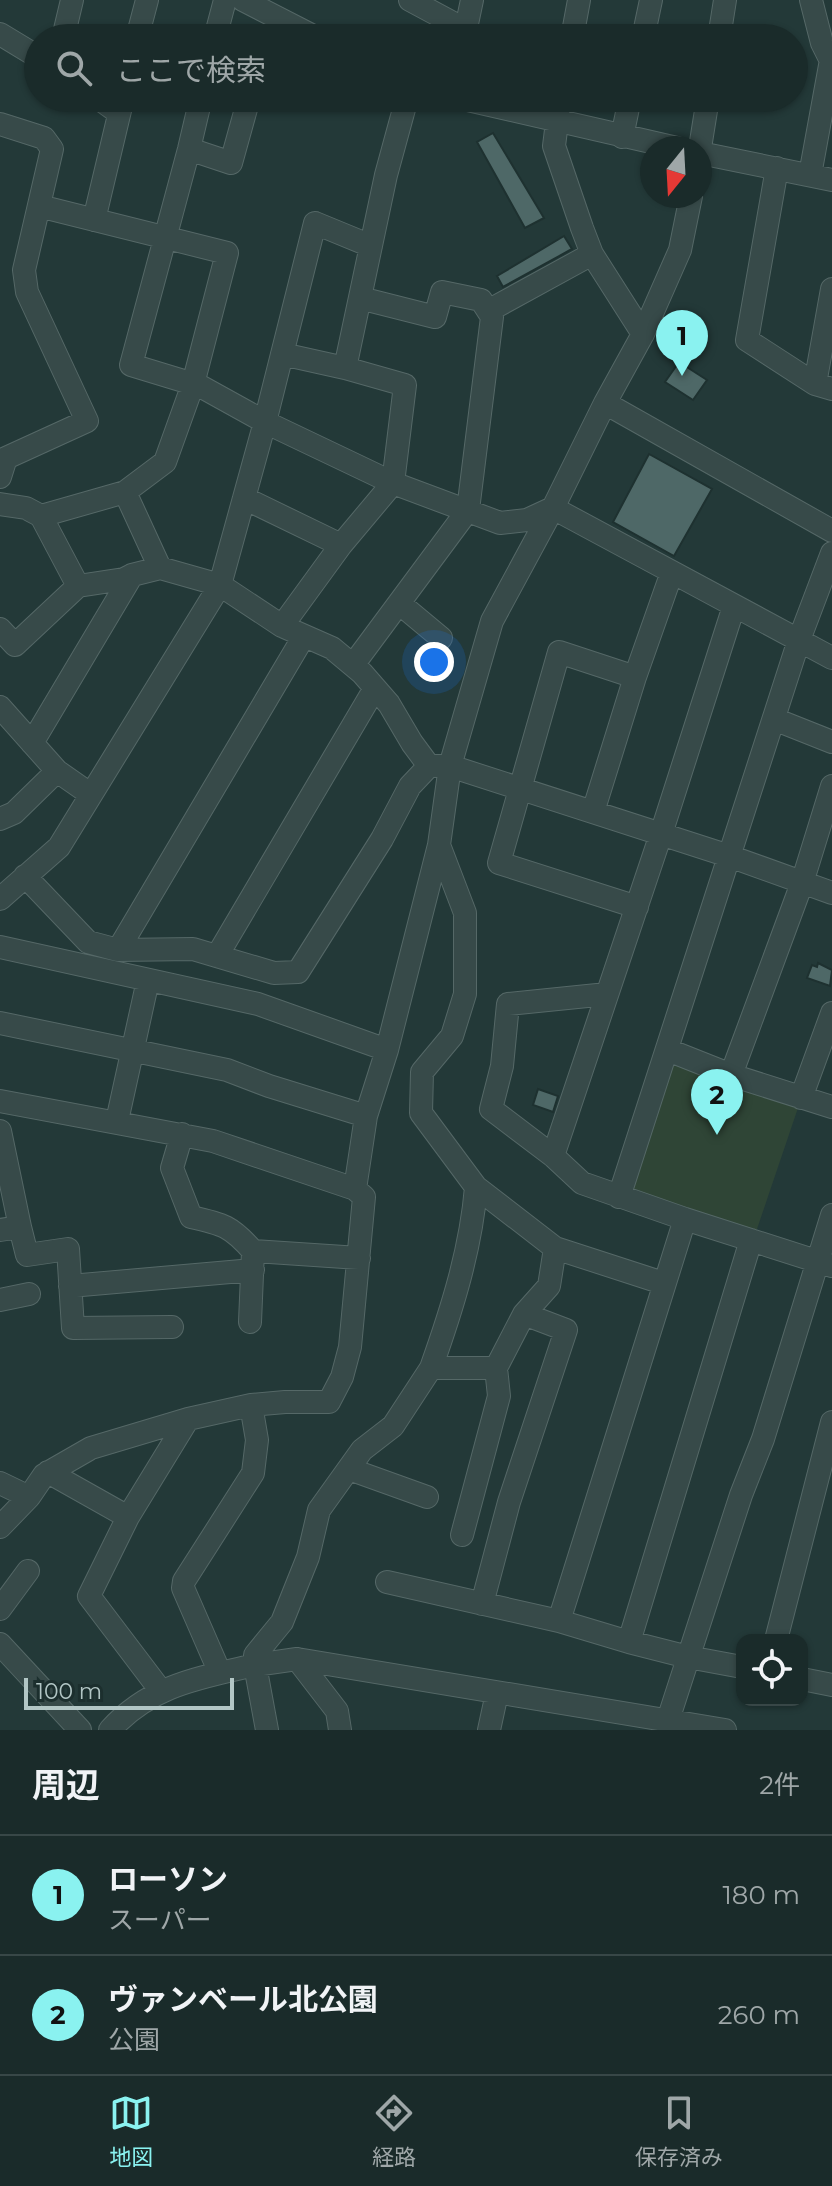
<!DOCTYPE html>
<html lang="ja">
<meta charset="utf-8">
<style>
body{margin:0;font-family:Montserrat,"Noto Sans JP",sans-serif;background:#233332;color:#f1f3f6}
.controls{position:absolute;right:24px;bottom:24px;display:grid;overflow:hidden;border-radius:16px;box-shadow:0 2px 6px #0004}
.controls button{width:72px;height:72px;display:grid;place-items:center;padding:0;border:0;border-bottom:2px solid #384747;background:#1a2b2a;color:#f1f3f6;font:40px sans-serif}
.compass{position:absolute;left:640px;top:136px;width:72px;height:72px;border-radius:50%;background:#1a2b2a;box-shadow:0 2px 6px #0004;rotate:198deg}
.scale{position:absolute;left:24px;bottom:20px;width:210px;box-sizing:border-box;padding-left:8px;border:4px solid #b2c6c5;border-top:0;font-size:22px;line-height:28px;white-space:nowrap;color:#b2c6c5;-webkit-text-stroke:6px #1c2f2e;paint-order:stroke}
.you{position:absolute;left:434px;top:662px;width:28px;height:28px;margin:-20px;border:6px solid #fff;border-radius:50%;background:#1a73e8;box-shadow:0 0 0 12px #1a73e833}
.badge{display:grid;place-items:center;width:52px;height:52px;border-radius:50%;background:#8af2f0;color:#111;font-size:26px;font-weight:700}
.pin{position:absolute;translate:-50% -66px;filter:drop-shadow(0 2px 4px #0008)}
.pin::after{content:'';position:absolute;top:42px;width:28px;height:24px;background:inherit;clip-path:polygon(0 0,100% 0,50% 100%)}
.list{margin:0;padding:0;list-style:none}
h2{display:flex;justify-content:space-between;align-items:center;height:104px;margin:0;padding:0 32px;font-size:34px}
h2 small{font-size:26px;font-weight:400;color:#9fa7a8}
.list li{display:grid;grid-template-columns:52px 1fr auto;gap:24px;align-items:center;box-sizing:border-box;height:120px;padding:0 32px;border-top:2px solid #384747}
.list b{display:block;font-size:30px;white-space:nowrap}
.list p{margin:0;font-size:26px;white-space:nowrap;color:#9fa7a8}
.list em{font-size:26px;font-style:normal;color:#9fa7a8}
.icon{flex:none;width:44px;height:44px;fill:none;stroke:currentColor;stroke-width:2;stroke-linecap:round;stroke-linejoin:round}
.map{position:relative;flex:none;width:832px;height:1730px;overflow:hidden}
.search{position:absolute;background:#1a2b2a;box-shadow:0 2px 6px #0004;left:24px;right:24px;top:24px;height:88px;display:flex;align-items:center;gap:20px;box-sizing:border-box;padding:0 28px;border-radius:44px;color:#9fa7a8;font-size:30px}
.sheet{height:344px;background:#1a2b2a}
nav{display:flex;justify-content:space-around;align-items:center;box-sizing:border-box;height:112px;border-top:2px solid #384747;background:#1a2b2a;font-size:22px;color:#9fa7a8}
nav a{display:grid;justify-items:center;gap:4px}
nav .on{color:#8af2f0}
.map>svg:first-child{display:block}
</style>
<div class="map">
<svg width="832" height="1730" viewBox="0 0 832 1730">
<rect width="100%" height="100%" fill="#233938"/>
<path fill="#2f4536" d="M674,1060L800,1102L756,1232L636,1195L629,1187Z"/>
<path fill="#4e6867" stroke="#1e3130" stroke-width="2" d="M493,133L544,218L525,228L477,142Z
M564,236L572,249L503,287L497,276Z
M679,362L707,380L693,400L665,382Z
M649,454L712,489L674,556L613,522Z
M818,963L832,970L830,986L807,978L812,965L817,967Z
M538,1089L558,1096L553,1112L533,1105Z"/>
<g fill="none" stroke-linecap="round" stroke-linejoin="round">
<defs>
<path id="minor" d="M243,0L317,38
M410,0L466,30
M811,0L822,43L832,63
M0,34L38,57
M63,38L72,0
M137,38L147,0
M215,38L225,0
M464,38L472,0
M572,38L579,0
M643,38L651,0
M719,38L725,0
M98,98L119,113
M201,98L189,149L131,365L200,386L265,422L393,483L500,523L527,520L553,508L832,658
M459,98L677,148
M560,98L554,146L582,228L592,254L643,334
M0,124L44,138L52,149L24,270L27,292L87,421L6,458L0,477
M622,137L630,98
M700,148L708,98
M189,149L231,163L249,98
M700,153L832,180
M777,168L747,340L815,384L832,389
M810,175L831,60
M691,196L680,250L643,334L605,403L832,531
M39,206L227,253L193,384L165,462L125,492L41,516
M94,220L123,98
M488,311L592,254
M282,354L345,368
M815,384L832,289
M125,492L160,568
M244,498L341,545
M0,504L26,508L41,516L78,586L124,579L132,575L160,568L220,585L282,626L332,648L362,673L389,704L412,743L429,766
M399,603L441,638
M282,626L341,545L393,483L405,385L345,368L386,175L407,98
M0,629L15,645L78,586
M353,665L468,510L492,317L481,300L442,292L435,317L360,298
M635,677L559,652L499,863L637,907
M0,707L57,771
M774,719L832,742
M32,743L132,575
M593,812L635,677L672,572
M0,819L14,813L57,771L90,794
M25,876L88,942L118,950L193,949L274,973L298,972L382,839L410,786L429,766H450L729,856L832,893
M0,899L59,847L220,585L265,422L315,223L371,246
M0,947L258,1004L387,1050
M118,950L304,636
M217,956L375,688
M607,994L508,1004L502,1066L491,1109L553,1156L582,1183L685,1219L832,1266
M0,1023L227,1070L269,1086L366,1116
M668,1050L731,1075L832,1107
M731,1075L802,883L832,786
M801,1098L832,1013
M0,1101L213,1141L355,1189L364,1197L350,1347L342,1377L329,1402H285L251,1405L188,1419L91,1448L44,1475L29,1497L0,1483
M117,1121L148,980
M0,1131L20,1227L0,1230
M182,1134L172,1168L191,1217C223,1224 231,1226 253,1251
M553,1156L661,834L734,606
M355,1189L366,1116L387,1050L439,845
M619,1197L799,640L832,553
M20,1227L27,1255L68,1249L73,1328L172,1327
M555,1248L663,1283
M70,1286L253,1270
M0,1300L29,1294
M250,1322L253,1251L359,1258
M431,1368C452,1309 471,1249 476,1187
M349,1469L427,1497
M48,1472L128,1517
M0,1527L29,1497
M462,1535L499,1396L496,1368
M387,1582L559,1621L629,1642L688,1657L742,1667
M482,1604L509,1502L566,1330L524,1314
M0,1609L28,1571
M559,1621L685,1219
M776,1640L832,1422
M629,1642L751,1240
M0,1644L80,1730
M297,1659L337,1711L340,1730
M220,1673L183,1588L184,1581L253,1473L257,1440L251,1405
M802,1679L832,1685
M161,1691L89,1596L128,1517L188,1419
M668,1720L741,1495L763,1439L832,1215
M110,1730C151,1685 199,1678 255,1665V1655L282,1622L308,1557L319,1510L362,1450L393,1426L431,1368H496L524,1314L549,1286L555,1248L476,1187L421,1113L422,1072L452,1036L465,994V913L439,845L450,766L492,621L553,508L605,403
M267,1730L255,1665L297,1659L725,1730
M489,1730L497,1693"/>
</defs>
<use href="#minor" stroke="#556867" stroke-width="24"/>
<use href="#minor" stroke="#374a49" stroke-width="22"/>
</g>
</svg>
<div class="controls">
<button><svg class="icon" aria-label="locate" viewBox="0 0 24 24"><circle cx="12" cy="12" r="6"/><path d="M12 2v4M12 18v4M2 12h4M18 12h4"/></svg></button>
</div>
<svg class="compass" viewBox="-18 -18 36 36"><path d="M0-13l5 13h-10z" fill="#e53935"/><path d="M0 13l5-13h-10z" fill="#9fa7a8"/></svg>
<div class="scale">100 m</div>
<div class="you"></div>
<div class="pin badge" style="left:682px;top:376px">1</div>
<div class="pin badge" style="left:717px;top:1135px">2</div>
<div class="search"><svg class="icon" aria-label="search" viewBox="0 0 24 24"><circle cx="10" cy="10" r="6"/><path d="M15 15l6 6"/></svg>ここで検索</div>
</div>
<section class="sheet">
<h2>周辺<small>2件</small></h2>
<ul class="list">
<li><span class="badge">1</span><div><b>ローソン</b><p>スーパー</p></div><em>180 m</em></li>
<li><span class="badge">2</span><div><b>ヴァンベール北公園</b><p>公園</p></div><em>260 m</em></li>
</ul>
</section>
<nav>
<a class="on"><svg class="icon" aria-label="map" viewBox="0 0 24 24"><path d="M3 6l6-2 6 2 6-2v14l-6 2-6-2-6 2zM9 4v14M15 6v14"/></svg>地図</a>
<a><svg class="icon" aria-label="directions" viewBox="0 0 24 24"><path d="M12 3l9 9-9 9-9-9zM9 14v-3h6M13 9l2 2-2 2"/></svg>経路</a>
<a><svg class="icon" aria-label="saved" viewBox="0 0 24 24"><path d="M7 4h10v16l-5-4-5 4z"/></svg>保存済み</a>
</nav>
